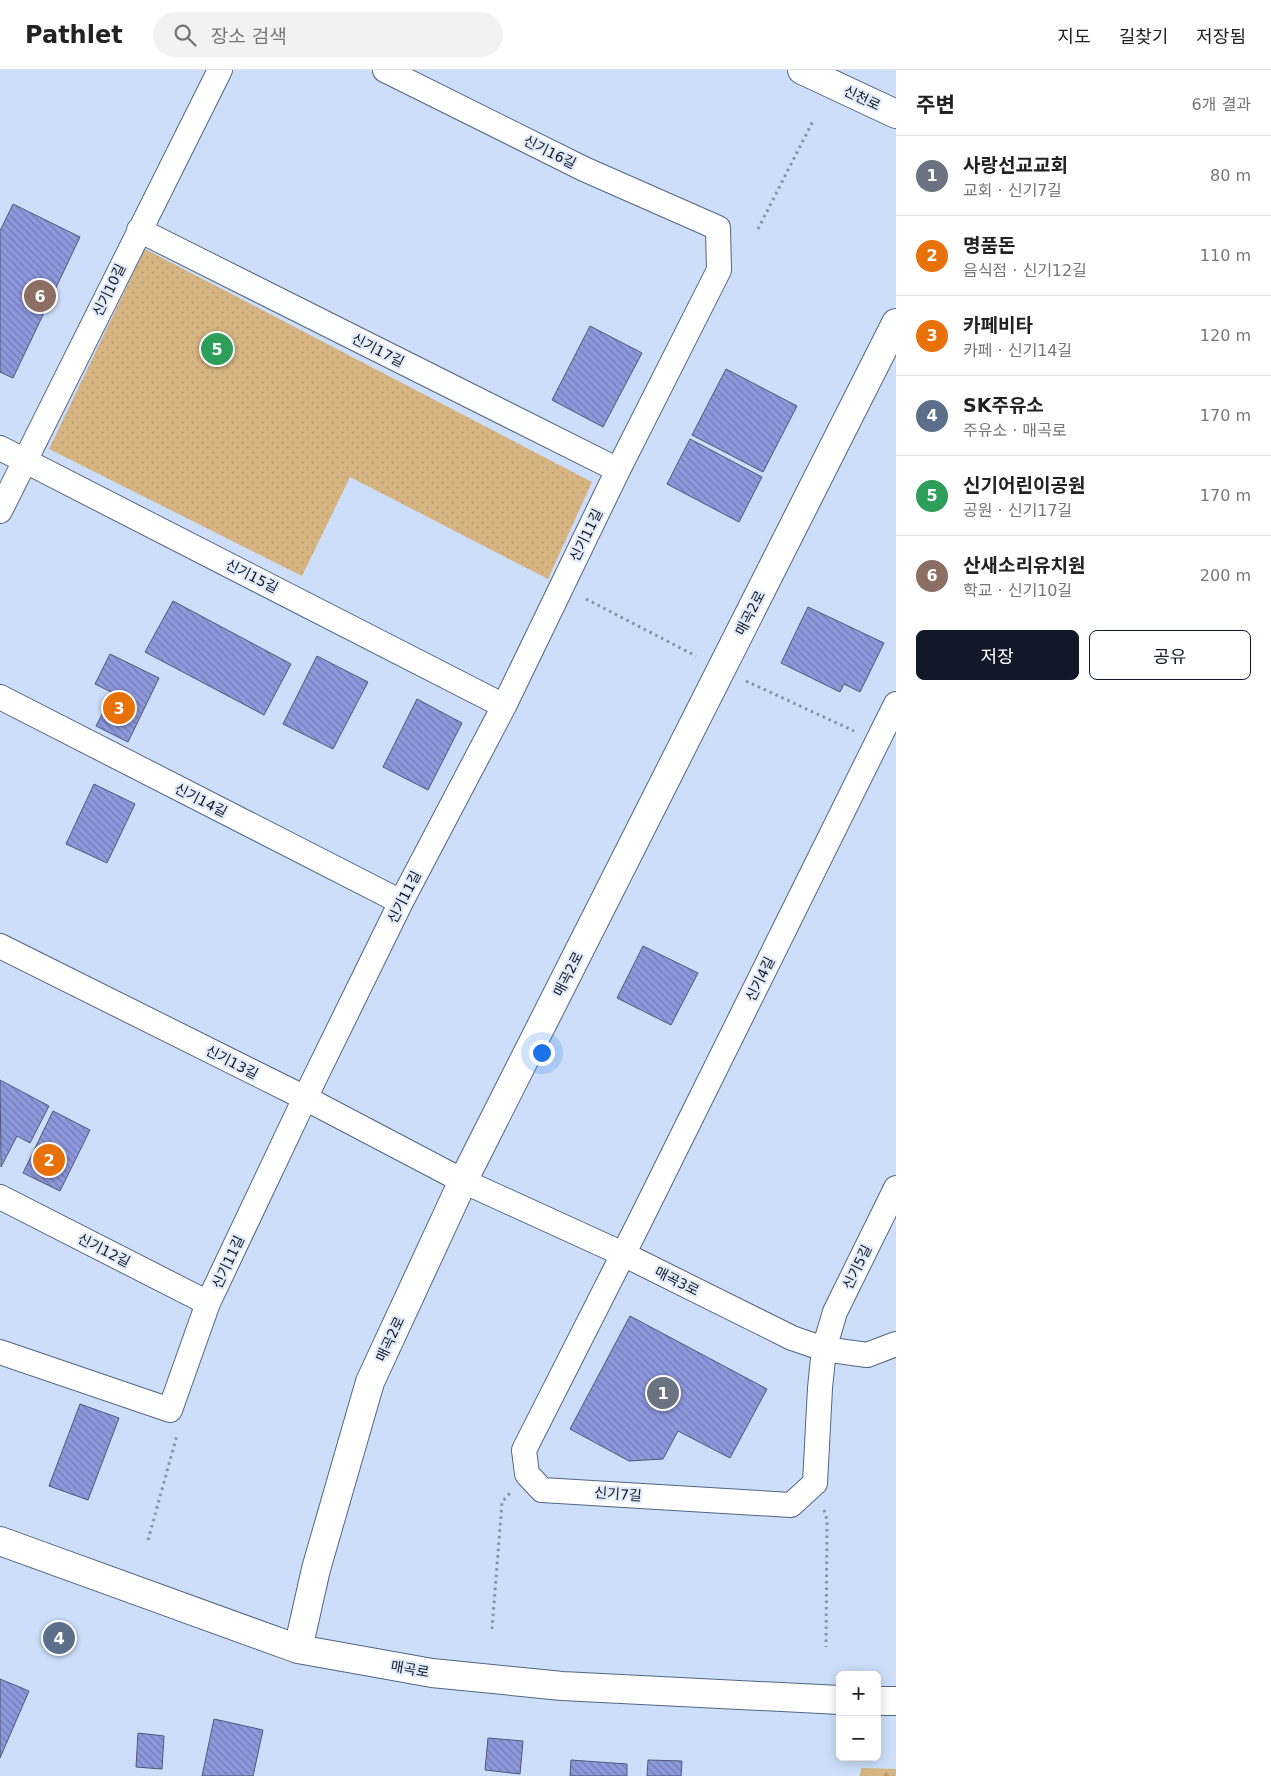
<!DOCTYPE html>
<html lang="ko">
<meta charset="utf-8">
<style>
body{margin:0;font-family:"DejaVu Sans","Noto Sans KR",sans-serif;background:#f2f2f2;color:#222}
.controls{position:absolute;right:15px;bottom:15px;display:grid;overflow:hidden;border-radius:8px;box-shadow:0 2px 12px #0003}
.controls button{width:45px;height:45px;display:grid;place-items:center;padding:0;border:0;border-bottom:1px solid #e0e0e0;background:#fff;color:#222;font:25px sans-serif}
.you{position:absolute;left:541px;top:982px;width:18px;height:18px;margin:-12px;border:4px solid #fff;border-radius:50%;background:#1a73e8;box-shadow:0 0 0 8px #1a73e833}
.badge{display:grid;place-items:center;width:32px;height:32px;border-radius:50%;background:#111827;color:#fff;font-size:16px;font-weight:700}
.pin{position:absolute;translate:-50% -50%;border:2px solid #fff;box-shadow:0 1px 5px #0006}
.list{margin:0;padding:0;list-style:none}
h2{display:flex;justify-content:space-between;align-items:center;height:65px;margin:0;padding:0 20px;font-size:21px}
h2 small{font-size:16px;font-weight:400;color:#767676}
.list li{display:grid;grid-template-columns:32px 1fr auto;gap:15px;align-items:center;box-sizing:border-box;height:80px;padding:0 20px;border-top:1px solid #e0e0e0}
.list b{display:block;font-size:19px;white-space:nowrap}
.list p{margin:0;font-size:16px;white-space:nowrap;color:#767676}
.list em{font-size:16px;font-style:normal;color:#767676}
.actions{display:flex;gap:10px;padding:15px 20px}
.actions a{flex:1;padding:11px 0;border:1px solid #111827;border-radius:8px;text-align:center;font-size:18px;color:#111827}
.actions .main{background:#111827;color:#fff}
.icon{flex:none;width:28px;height:28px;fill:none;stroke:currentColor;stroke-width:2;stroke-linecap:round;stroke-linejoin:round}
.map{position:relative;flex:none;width:896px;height:1706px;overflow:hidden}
header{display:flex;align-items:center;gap:30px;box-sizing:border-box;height:70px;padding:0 25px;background:#fff;border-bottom:1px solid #e0e0e0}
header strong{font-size:24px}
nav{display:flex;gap:28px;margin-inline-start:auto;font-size:18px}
.search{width:350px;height:45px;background:#f2f2f2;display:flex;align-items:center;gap:12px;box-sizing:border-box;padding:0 18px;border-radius:28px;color:#767676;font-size:19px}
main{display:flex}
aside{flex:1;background:#fff}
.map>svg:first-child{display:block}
</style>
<header>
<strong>Pathlet</strong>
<div class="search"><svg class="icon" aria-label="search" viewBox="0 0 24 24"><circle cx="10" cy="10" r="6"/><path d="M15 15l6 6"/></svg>장소 검색</div>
<nav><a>지도</a><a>길찾기</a><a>저장됨</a></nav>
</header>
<main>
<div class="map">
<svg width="896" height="1706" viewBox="0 0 896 1706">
<defs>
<pattern id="forest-firs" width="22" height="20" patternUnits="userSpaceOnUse" patternTransform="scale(1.25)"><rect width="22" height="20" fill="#d7b582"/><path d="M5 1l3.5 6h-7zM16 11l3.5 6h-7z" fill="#b89b70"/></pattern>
<pattern id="park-dots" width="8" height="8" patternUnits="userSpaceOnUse" patternTransform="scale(1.25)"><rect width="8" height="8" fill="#d7b582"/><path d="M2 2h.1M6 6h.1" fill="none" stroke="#b89b70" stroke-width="1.8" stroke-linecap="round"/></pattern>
<pattern id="building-back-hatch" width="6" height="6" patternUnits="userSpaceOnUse" patternTransform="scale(1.25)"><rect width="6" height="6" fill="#8e98dd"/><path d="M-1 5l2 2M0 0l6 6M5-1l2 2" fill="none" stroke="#737bb3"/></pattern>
</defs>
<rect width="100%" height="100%" fill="#ccdef9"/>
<path fill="url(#forest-firs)" d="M861,1698L896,1699V1706H860Z"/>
<path fill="url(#park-dots)" d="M145,179L592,412L548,509L350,407L302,506L49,379Z"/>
<path fill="url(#building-back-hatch)" stroke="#515676" d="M13,134L80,167L13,308L0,302V161Z
M590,256L642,283L603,357L552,330Z
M726,299L797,336L763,402L692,365Z
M690,369L762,407L739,452L667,414Z
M173,531L291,594L264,645L145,582Z
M808,537L884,573L860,622L844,614L840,622L781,593Z
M110,584L159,608L128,672L96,656L113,623L95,614Z
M317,586L368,612L333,679L283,654Z
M417,629L462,653L428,720L383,697Z
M94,714L135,734L107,793L66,774Z
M643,876L698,903L671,955L617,928Z
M0,1010L49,1036L30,1073L17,1066L1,1097Z
M53,1041L90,1060L60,1121L23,1103Z
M630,1246L767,1319L730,1388L678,1361L663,1389L629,1391L570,1359Z
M80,1334L119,1348L88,1430L49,1416Z
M0,1609L29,1621L0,1688Z
M214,1649L263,1660L253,1706H202Z
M138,1663L164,1666L162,1699L136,1697Z
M488,1668L523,1671L520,1704L485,1700Z
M571,1690L627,1694V1706H570Z
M648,1690L682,1691L681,1706H647Z"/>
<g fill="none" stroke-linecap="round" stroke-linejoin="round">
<defs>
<path id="street" d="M139,160L618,400
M0,378L504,636
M0,441L220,0
M0,627L401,832
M896,634L639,1153L524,1380L527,1404L542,1420L791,1435L815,1413L820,1318L824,1279L835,1242L896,1118
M0,876L305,1028L463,1111L623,1184L792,1268L824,1279L867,1285L896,1274
M0,1127L208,1233
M0,1282L170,1340L208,1233L305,1028L401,832L504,636L618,400L719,200L718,158L584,99L385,0"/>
<path id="secondary" d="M802,0L896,44
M0,1471L298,1579L432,1603L562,1616L840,1630
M298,1579L316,1499L370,1312L463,1111L896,253
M877,1631H896"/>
</defs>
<use href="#street" stroke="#516682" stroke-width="26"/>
<use href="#secondary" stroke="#516682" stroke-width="30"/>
<path stroke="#8593a9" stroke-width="3" stroke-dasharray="2.5 4" stroke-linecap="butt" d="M758,159L814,49
M586,529L696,586
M746,611L854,661
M824,1440L827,1450L826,1577
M148,1470L177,1365
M492,1559L502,1432L510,1423"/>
<use href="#street" stroke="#fff" stroke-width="24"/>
<use href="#secondary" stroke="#fff" stroke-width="28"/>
</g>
<g text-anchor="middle" stroke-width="4.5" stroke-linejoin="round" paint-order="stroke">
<g font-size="14" fill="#121a26" stroke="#e1ebf8">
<text transform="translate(862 28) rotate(25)" y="5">신천로</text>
<text transform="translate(550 82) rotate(26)" y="5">신기16길</text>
<text transform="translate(109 220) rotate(-64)" y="5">신기10길</text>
<text transform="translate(378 280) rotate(27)" y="5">신기17길</text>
<text transform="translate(586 465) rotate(-64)" y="5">신기11길</text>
<text transform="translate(252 506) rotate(27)" y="5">신기15길</text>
<text transform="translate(750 543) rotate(-63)" y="5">매곡2로</text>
<text transform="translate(201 730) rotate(27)" y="5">신기14길</text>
<text transform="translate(404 827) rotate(-63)" y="5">신기11길</text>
<text transform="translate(568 904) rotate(-63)" y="5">매곡2로</text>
<text transform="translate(760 909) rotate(-64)" y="5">신기4길</text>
<text transform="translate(232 992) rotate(27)" y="5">신기13길</text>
<text transform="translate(104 1180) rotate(27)" y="5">신기12길</text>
<text transform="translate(228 1192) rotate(-65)" y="5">신기11길</text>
<text transform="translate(857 1197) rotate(-64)" y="5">신기5길</text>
<text transform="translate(677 1211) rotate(26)" y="5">매곡3로</text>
<text transform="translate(390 1269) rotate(-65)" y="5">매곡2로</text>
<text transform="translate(618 1424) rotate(4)" y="5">신기7길</text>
<text transform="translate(410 1599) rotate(10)" y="5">매곡로</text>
</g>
</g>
</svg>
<div class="controls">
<button>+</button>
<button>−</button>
</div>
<div class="you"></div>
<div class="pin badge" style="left:663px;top:1323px;background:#6b7280">1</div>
<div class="pin badge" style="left:49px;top:1090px;background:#e8710a">2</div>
<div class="pin badge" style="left:119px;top:638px;background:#e8710a">3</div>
<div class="pin badge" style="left:59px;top:1568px;background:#5c6f8a">4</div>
<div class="pin badge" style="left:217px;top:279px;background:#2e9e5b">5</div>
<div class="pin badge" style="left:40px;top:226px;background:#8d6e63">6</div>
</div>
<aside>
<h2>주변<small>6개 결과</small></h2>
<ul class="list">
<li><span class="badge" style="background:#6b7280">1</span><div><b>사랑선교교회</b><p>교회 · 신기7길</p></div><em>80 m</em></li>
<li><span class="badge" style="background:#e8710a">2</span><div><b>명품돈</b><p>음식점 · 신기12길</p></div><em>110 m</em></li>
<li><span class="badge" style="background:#e8710a">3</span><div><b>카페비타</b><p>카페 · 신기14길</p></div><em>120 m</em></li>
<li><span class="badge" style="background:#5c6f8a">4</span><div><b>SK주유소</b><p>주유소 · 매곡로</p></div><em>170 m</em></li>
<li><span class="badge" style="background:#2e9e5b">5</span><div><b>신기어린이공원</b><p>공원 · 신기17길</p></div><em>170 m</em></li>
<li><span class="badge" style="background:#8d6e63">6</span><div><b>산새소리유치원</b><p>학교 · 신기10길</p></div><em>200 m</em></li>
</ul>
<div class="actions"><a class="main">저장</a><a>공유</a></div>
</aside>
</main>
